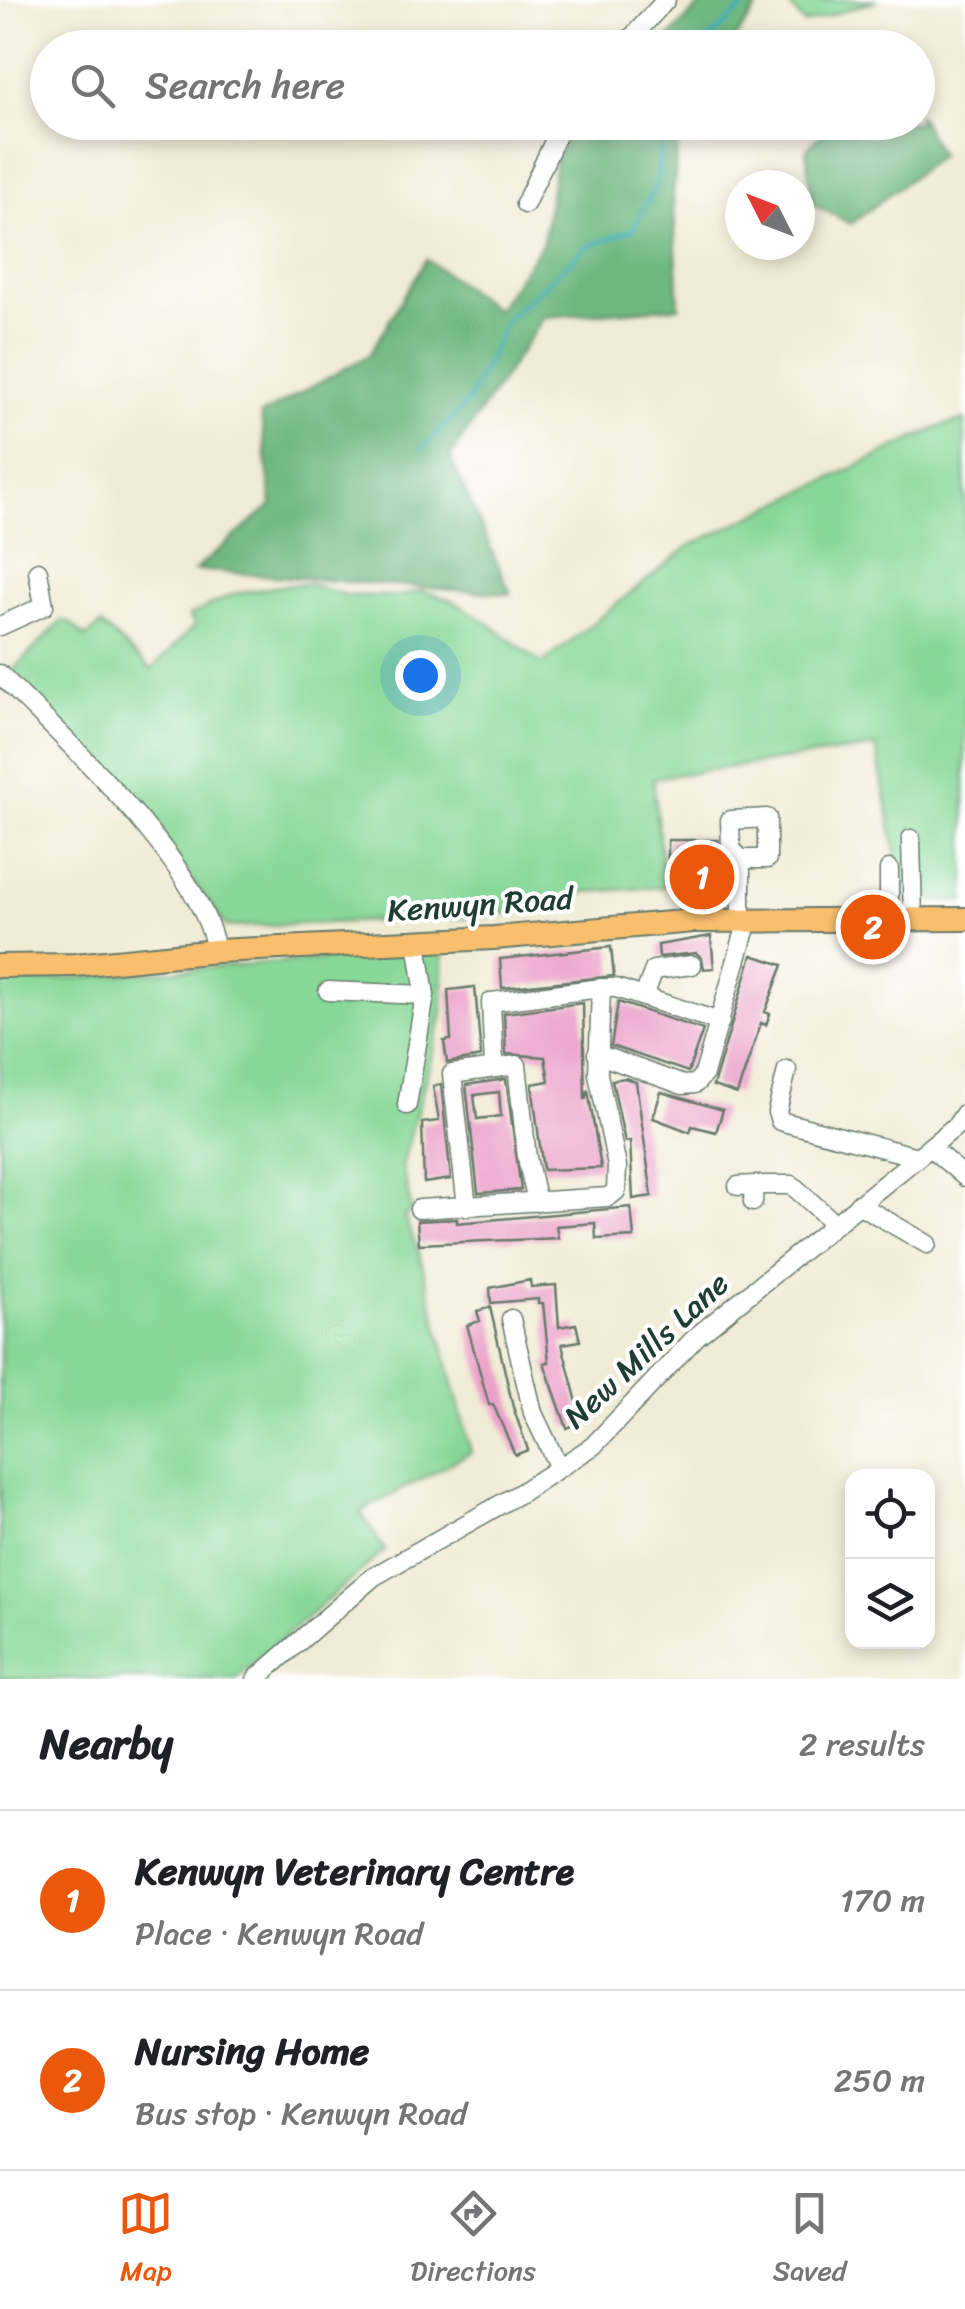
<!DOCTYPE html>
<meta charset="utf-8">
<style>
body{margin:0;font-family:Sriracha,sans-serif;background:#f6f6f6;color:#202124}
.controls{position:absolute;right:30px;bottom:30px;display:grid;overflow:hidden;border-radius:20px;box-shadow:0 5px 15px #0003}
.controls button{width:90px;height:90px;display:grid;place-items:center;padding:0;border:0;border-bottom:2px solid #e0e0e0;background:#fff;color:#202124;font:50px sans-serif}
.compass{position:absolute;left:725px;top:170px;width:90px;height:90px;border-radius:50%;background:#fff;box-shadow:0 5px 15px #0003;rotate:312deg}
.you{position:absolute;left:420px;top:675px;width:35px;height:35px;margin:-25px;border:8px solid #fff;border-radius:50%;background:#1a73e8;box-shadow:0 0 0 15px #1a73e833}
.badge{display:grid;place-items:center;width:65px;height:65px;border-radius:50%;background:#ea580c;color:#fff;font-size:32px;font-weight:700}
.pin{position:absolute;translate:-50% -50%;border:5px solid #fff;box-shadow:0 2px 10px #0006}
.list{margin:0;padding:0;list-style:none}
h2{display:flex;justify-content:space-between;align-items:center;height:130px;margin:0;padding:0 40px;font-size:42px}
h2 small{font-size:32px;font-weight:400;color:#757577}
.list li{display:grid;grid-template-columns:65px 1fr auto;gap:30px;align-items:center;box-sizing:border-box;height:180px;padding:0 40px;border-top:2px solid #e0e0e0}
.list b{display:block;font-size:38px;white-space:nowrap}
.list p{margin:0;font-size:32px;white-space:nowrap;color:#757577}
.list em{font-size:32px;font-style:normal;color:#757577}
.icon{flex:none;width:55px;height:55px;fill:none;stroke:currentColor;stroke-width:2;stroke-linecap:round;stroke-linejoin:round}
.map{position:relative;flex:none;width:965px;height:1679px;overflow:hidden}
.search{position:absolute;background:#fff;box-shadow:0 5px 15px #0003;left:30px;right:30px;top:30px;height:110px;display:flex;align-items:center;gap:25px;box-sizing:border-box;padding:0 35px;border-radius:55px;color:#757577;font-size:38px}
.sheet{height:490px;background:#fff}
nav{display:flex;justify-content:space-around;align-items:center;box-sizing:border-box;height:140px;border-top:2px solid #e0e0e0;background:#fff;font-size:28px;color:#757577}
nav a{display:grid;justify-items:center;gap:5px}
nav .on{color:#ea580c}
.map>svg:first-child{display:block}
</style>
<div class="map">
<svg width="965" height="1679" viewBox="0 0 965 1679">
<rect width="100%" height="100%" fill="#fff"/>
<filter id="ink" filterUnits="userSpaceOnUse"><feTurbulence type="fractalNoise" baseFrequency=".01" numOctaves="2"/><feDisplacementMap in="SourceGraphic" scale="20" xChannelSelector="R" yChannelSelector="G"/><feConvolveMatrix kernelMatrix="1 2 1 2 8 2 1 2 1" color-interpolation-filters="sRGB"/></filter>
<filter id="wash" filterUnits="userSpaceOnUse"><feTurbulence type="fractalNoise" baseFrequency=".0048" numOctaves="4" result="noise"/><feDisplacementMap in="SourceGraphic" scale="40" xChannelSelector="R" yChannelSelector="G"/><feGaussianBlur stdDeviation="2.25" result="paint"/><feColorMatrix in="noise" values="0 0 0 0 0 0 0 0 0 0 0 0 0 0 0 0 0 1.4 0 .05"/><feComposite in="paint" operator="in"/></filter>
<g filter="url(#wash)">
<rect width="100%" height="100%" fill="#f0ebd4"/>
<path fill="#88d898" stroke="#548a66" stroke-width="2.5" d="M786,0H877L804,24Z
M965,420V901L905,900L876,747L653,778L664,887L584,892L549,909L469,917L227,927L152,826L9,674L62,621L69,622L85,637L101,625L151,670L195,625L189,616L233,594L287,585L309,584L348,596H400L422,591L451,600L485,621L542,664L689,546L941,426Z
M410,952L443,953V1014L402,1166L412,1212L404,1216L419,1254L471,1452L360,1512L385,1550L236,1679H0V977L34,981Z"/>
<path fill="#6eb880" stroke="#467a5a" stroke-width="2.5" d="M705,0H763L729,47H660Z
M918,114L940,155L851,224L812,204L806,150L832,123L918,122Z
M576,123H680L673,195L679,307L544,317L450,457L511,594L195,570L272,505L261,415L369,355L426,259L496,310L543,242L555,161Z"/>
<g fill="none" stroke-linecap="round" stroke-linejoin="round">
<path stroke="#3fafb9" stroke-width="4" d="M700,48L743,8L745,0
M422,449L467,403L508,318L586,247L632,230L657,183L663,122"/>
</g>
<g id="blocks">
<path fill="#eba2c9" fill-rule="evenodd" d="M668,840H718L722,892L682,893V861L668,862Z
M711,936L714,968L704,969L702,958L696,953L659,957L658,945Z
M611,947L614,976L502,988L500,959Z
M752,955L783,965L765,1012L770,1014L766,1025L761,1023L737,1094L713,1086Z
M475,987L481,1057L447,1063L444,1041L451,1040L448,990Z
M618,1002L703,1030L688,1072L611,1046Z
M583,1003L585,1100L588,1090L601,1168L543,1170L532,1084L549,1081L545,1057L506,1054L504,1013Z
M625,1078L636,1082L652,1196L633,1199L630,1141L625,1142L612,1080Z
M506,1079L521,1190L478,1193L466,1085ZM499,1092L501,1116L477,1119L474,1095Z
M441,1084L451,1179L424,1183L422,1123L439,1121L433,1086Z
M661,1092L723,1110L716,1132L692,1126L690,1132L653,1118Z
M631,1207L634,1237L596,1239L595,1223L556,1226L558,1238L419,1244L417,1221L457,1219V1223Z
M530,1280L531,1287L556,1285L559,1327L576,1324L580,1341L562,1344L582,1422L567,1428L544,1363L549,1362L543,1303H538V1299L491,1303L490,1288Z
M490,1307L513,1407L528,1450L515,1455L493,1404L489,1405L467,1325L480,1321L477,1311Z"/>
</g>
</g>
<g filter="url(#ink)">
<use href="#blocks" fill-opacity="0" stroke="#687a6c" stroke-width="2.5"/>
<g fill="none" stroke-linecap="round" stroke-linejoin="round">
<defs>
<path id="minor" d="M622,48L666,0
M525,204L563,122
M0,626L44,606L38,571
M0,674C63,739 202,864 216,951
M911,839L913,921
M741,859L731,849L730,820L767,818V859H741V920
M889,922V869
M328,991L425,995
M644,996L654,970L692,965
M597,1054L683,1085L695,1084L704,1074L748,920
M494,1068L491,1002L601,988
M787,1070L777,1112L780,1121L917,1157
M407,1105L425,995L417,942
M930,1147L965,1177
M754,1185H792L834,1223
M738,1186L754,1185L753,1202
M858,1204L927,1244
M467,1207L452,1074L517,1065L527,1158L537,1202
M419,1209L608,1197L616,1191L617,1166L598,1074L601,988H616L720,1022
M511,1319L533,1413L559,1468
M256,1679L373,1577L522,1492L593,1446L697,1336L956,1126L965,1113"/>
<path id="major" d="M0,966L75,965L216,951L494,938L694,921L965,919"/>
</defs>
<use href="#minor" stroke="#687a6c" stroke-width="21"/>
<use href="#major" stroke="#687a6c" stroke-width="26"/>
<use href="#minor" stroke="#fff" stroke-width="18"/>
<use href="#major" stroke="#f9bf6d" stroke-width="22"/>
</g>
</g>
<g text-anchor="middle" stroke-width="8" stroke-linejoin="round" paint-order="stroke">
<g font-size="32" fill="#1f3d34" stroke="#fff">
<text transform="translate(480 904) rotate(-4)" y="11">Kenwyn Road</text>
<text transform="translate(646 1350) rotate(-43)" y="11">New Mills Lane</text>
</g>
</g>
</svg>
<div class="controls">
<button><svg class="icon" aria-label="locate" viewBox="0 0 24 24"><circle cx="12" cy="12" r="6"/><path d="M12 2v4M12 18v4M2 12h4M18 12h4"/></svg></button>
<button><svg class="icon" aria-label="layers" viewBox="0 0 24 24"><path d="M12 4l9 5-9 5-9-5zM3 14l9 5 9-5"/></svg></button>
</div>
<svg class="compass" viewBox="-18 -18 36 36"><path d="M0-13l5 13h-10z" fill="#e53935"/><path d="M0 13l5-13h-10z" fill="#757577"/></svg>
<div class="you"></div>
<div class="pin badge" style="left:702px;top:877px">1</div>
<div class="pin badge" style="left:873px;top:927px">2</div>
<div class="search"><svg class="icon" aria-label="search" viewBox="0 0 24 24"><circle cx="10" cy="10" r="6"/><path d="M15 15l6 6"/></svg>Search here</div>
</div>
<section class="sheet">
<h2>Nearby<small>2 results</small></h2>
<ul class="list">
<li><span class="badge">1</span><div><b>Kenwyn Veterinary Centre</b><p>Place · Kenwyn Road</p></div><em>170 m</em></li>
<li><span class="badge">2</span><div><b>Nursing Home</b><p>Bus stop · Kenwyn Road</p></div><em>250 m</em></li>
</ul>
</section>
<nav>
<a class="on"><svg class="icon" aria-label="map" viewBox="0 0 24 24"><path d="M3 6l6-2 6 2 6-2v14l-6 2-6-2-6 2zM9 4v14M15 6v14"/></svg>Map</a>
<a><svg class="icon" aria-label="directions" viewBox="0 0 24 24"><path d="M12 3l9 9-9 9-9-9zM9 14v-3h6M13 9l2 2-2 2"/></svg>Directions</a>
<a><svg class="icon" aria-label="saved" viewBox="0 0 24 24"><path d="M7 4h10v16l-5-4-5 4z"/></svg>Saved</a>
</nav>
